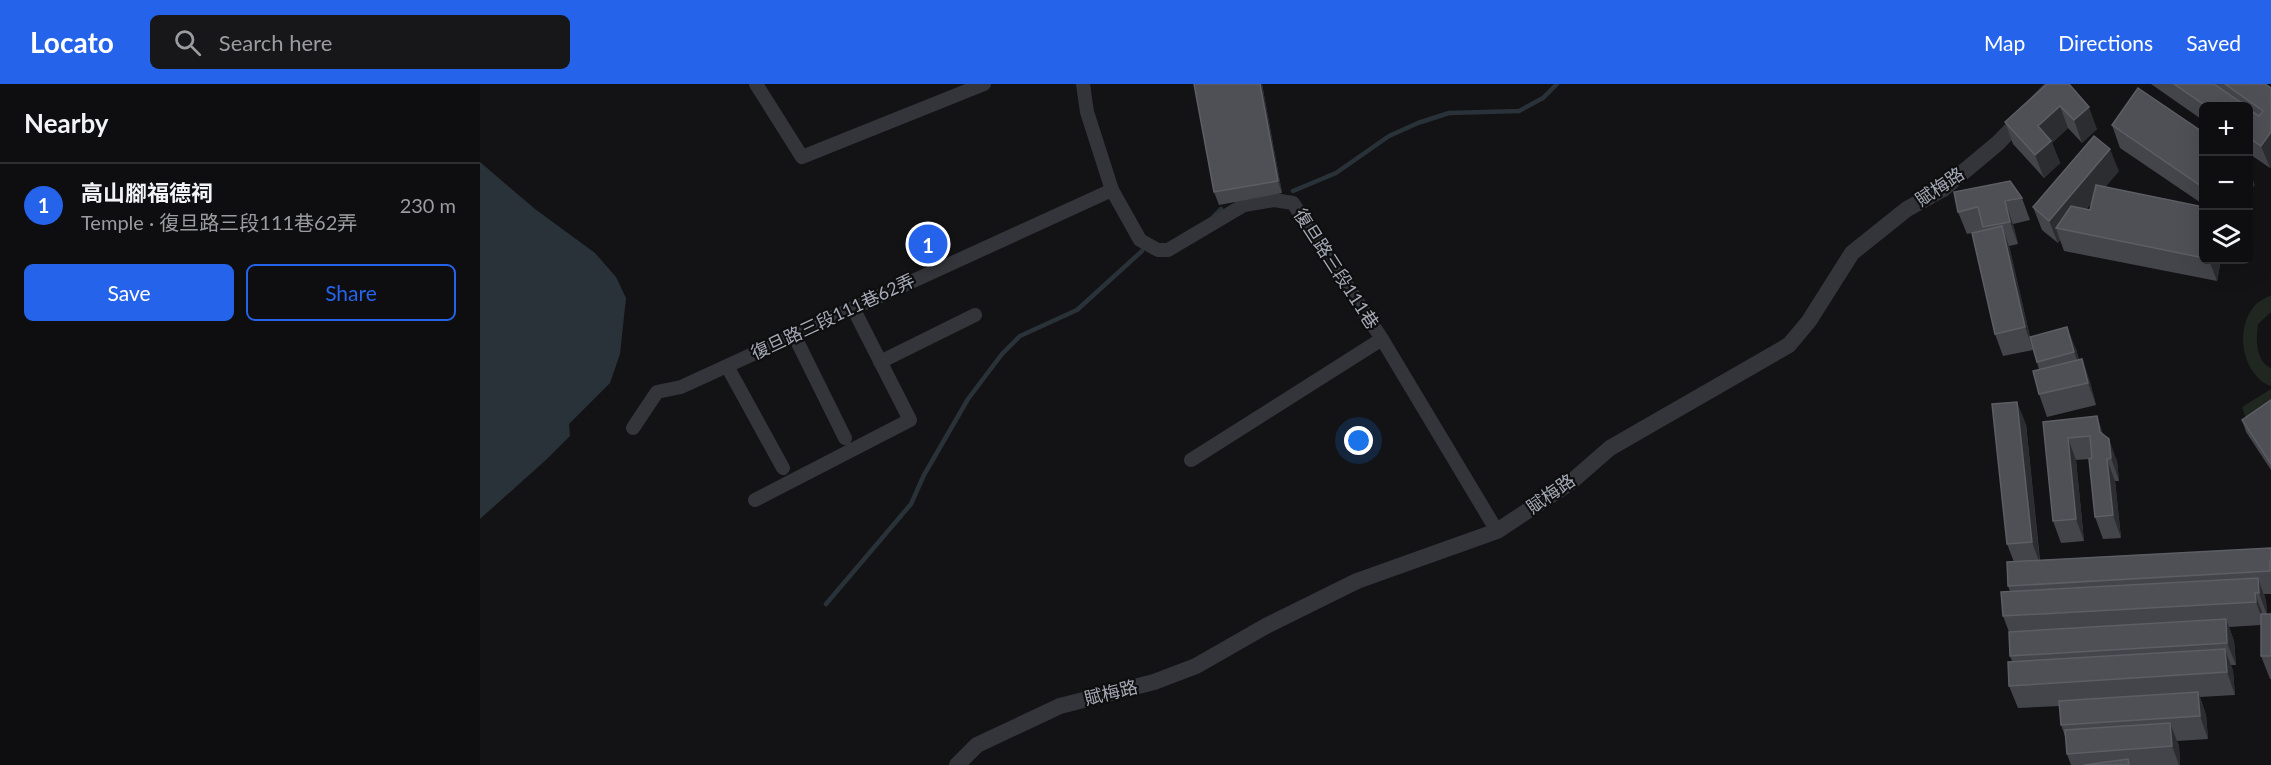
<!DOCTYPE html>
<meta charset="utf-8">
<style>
body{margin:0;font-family:Lato,"Noto Sans TC",sans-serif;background:#171719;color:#f1f3f6}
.controls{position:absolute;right:18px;top:18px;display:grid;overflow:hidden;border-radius:9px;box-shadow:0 6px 24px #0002}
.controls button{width:54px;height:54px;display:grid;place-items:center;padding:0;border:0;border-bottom:2px solid #2e2e30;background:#0e0e10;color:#f1f3f6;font:30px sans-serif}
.you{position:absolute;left:879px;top:357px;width:21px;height:21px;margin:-15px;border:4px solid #fff;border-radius:50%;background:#1a73e8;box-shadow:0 0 0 9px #1a73e833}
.badge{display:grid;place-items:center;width:39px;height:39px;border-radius:50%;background:#2563eb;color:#fff;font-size:20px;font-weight:700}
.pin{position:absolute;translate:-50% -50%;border:3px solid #fff;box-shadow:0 2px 6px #0006}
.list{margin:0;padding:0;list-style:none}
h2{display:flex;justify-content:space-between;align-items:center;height:78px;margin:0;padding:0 24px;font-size:26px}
h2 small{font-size:20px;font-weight:400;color:#9b9c9f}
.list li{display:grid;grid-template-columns:39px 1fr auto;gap:18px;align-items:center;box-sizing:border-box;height:84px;padding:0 24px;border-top:2px solid #2e2e30}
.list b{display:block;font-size:22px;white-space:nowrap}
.list p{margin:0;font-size:20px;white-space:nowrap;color:#9b9c9f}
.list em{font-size:20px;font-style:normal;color:#9b9c9f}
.actions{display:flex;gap:12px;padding:18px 24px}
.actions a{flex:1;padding:14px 0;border:2px solid #2563eb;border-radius:9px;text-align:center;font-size:21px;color:#2563eb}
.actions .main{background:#2563eb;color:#fff}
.icon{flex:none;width:33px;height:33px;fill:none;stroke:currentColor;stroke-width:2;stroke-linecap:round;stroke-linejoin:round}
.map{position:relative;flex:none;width:1791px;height:681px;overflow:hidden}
header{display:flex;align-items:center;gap:36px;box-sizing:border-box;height:84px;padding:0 30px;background:#2563eb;color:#fff}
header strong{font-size:28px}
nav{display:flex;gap:33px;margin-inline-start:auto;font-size:21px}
.search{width:420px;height:54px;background:#171719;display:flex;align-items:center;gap:15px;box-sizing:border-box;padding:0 21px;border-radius:9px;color:#9b9c9f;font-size:22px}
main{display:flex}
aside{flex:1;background:#0e0e10}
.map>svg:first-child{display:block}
</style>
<header>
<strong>Locato</strong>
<div class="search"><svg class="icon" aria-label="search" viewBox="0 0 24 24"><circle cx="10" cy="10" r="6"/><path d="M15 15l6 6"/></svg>Search here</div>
<nav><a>Map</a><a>Directions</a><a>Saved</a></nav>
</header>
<main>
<aside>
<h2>Nearby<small></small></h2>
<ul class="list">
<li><span class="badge">1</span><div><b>高山腳福德祠</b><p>Temple · 復旦路三段111巷62弄</p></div><em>230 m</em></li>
</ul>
<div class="actions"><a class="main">Save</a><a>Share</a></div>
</aside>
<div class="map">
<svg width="1791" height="681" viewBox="0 0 1791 681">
<rect width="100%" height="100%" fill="#131315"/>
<path fill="#1f2720" d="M1791,211V228L1778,240C1776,254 1775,277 1791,284V302C1783,300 1778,294 1773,288C1760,268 1759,240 1775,221C1779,217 1786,214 1791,211Z
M1791,305V325L1768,340L1762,323Z"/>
<path fill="#293239" d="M0,78L55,125L115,169L136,193L146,214L140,270L130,299L89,340L90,352L68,374L0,435Z"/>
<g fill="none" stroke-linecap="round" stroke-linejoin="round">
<path stroke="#293239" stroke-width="4.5" d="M813,107L856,89L909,52L938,39L969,29L1039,27L1063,14L1077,0
M734,132L741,125
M346,520L431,420L444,391L488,315L522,270L540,252L597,226L662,167"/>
<path stroke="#34353a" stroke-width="14" d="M276,0L322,73L504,0
M603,0L607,28L632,106L660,156L678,166H688L764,121L794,116L813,119L902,255L1017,447
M314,251L365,354
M400,278L495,231
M247,282L303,384
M153,344L177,308L201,303L632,106
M711,376L902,255
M275,416L430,336L373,224"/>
<path stroke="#34353a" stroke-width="16" d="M477,681L497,661L580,622L674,598L716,582L786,542L877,497L1017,447L1091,398L1130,364L1309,261L1329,237L1372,169L1427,125L1463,105L1518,59L1575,0"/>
</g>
<path fill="#44454a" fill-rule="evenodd" d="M714,0H782L802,109L739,121L734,108Z
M1567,0L1617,45L1602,59L1588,44L1572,59L1580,79L1564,94L1533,60L1525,38Z
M1671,0H1785L1791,4V82L1790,84L1768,69V22H1724V37Z
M1632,41L1724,49V121L1640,64Z
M1639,87L1625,103L1724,123V176H1741L1737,197L1584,167L1580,156L1578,159L1562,146L1553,123ZM1612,119L1610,126L1606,125Z
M1542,114L1550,136L1533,140L1538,160L1529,162L1550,253L1596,265L1599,276L1602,275L1610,298L1616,321L1567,333L1559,310V285L1553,266L1523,272L1515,250L1492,149L1487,150L1478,128Z
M1791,316V386L1766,348L1762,336Z
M1617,332L1623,351L1637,377L1639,397H1635L1641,454L1623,455L1615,433L1609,375L1596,376L1604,457L1581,459L1573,437L1563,338Z
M1546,340L1560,476L1791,464V510H1784L1786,517L1787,530H1791V595H1790L1781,572V541L1749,543L1754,557L1756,581H1751L1753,587L1755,611L1720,613L1726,631L1728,655L1697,657L1699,662L1700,681H1591L1587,670L1586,655L1581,641L1580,622L1538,624L1529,602L1532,577L1530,572L1529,548L1523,532L1530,507L1528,502L1534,478L1527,460Z"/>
<path fill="#2c2d30" d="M780,0H782L802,109L798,97Z
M1580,22L1588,44L1572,59L1580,79L1564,94L1555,71L1558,42Z
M1609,23L1617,45L1602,59L1594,36Z
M1791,48V82L1790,84L1781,62Z
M1630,65L1639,87L1588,147L1576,144L1580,156L1578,159L1569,137Z
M1768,84L1775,101L1768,110Z
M1525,117L1533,140L1538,160L1530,138Z
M1522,142L1530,165L1553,266L1545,243Z
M454,158L456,162L446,169L445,164Z
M1729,176H1741L1737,197Z
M1587,243L1596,265L1603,291L1594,268Z
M1602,275L1610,298L1616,321L1608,299Z
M1537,318L1546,340L1560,480L1552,458Z
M1617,332L1625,355L1620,348Z
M1588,354L1596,376L1604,457L1596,435Z
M1629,355L1637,377L1639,397L1631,374Z
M1627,375L1635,397L1641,454L1633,431Z
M1778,494L1786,517L1787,531L1779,509Z
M1775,509L1783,531L1784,541L1776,518Z
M1746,535L1754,557L1756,581L1747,559Z
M1745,565L1753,587L1755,611L1747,588Z
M1718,608L1726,631L1728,655L1720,632Z
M1690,639L1699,662L1700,681H1699L1692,662Z"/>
<path fill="#4f5056" stroke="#5c5e65" stroke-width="1.5" d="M714,0H780L798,97L734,108Z
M1567,0H1589L1609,23L1594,36L1580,22L1558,42L1571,57L1555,71L1525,38Z
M1694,0H1734L1766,22H1726Z
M1745,0H1785L1791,4V48L1781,62L1768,53V25L1779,32L1783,27Z
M1658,4L1724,49V104L1632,41Z
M1614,52L1630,65L1569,137L1553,123Z
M1530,97L1542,114L1525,117L1530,138L1503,143L1498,123L1478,128L1474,108Z
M1616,101L1724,123V174L1576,144L1591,122L1610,126Z
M1522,142L1545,243L1515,250L1492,149Z
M448,148L454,158L445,164L438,154Z
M1587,243L1594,268L1557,278L1550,253Z
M1602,275L1608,299L1559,310L1553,287Z
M1791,316V380L1762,336Z
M1537,318L1552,458L1527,460L1512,320Z
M1617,332L1620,348L1629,355L1631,374L1627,375L1633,431L1615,433L1609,375L1612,374L1610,352L1588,354L1596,435L1573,437L1563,338Z
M1791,464V478H1790V487L1528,502L1527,478Z
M1778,494L1779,509H1775L1776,518L1523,532L1521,508Z
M1781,530H1791V572H1781Z
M1746,535L1747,559L1530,572L1529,548Z
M1745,565L1747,588L1529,602L1528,578Z
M1718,608L1720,632L1581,641L1579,617Z
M1690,639L1692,662L1587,670L1585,646Z
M1648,675L1649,681H1604Z"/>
<g text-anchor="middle" stroke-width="4.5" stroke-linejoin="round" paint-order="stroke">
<g font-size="18" fill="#a4a9b6" stroke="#0e0e0f">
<text transform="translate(1460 103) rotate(-34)" y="6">賦梅路</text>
<text transform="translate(856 185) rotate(57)" y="6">復旦路三段111巷</text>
<text transform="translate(353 233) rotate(-25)" y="6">復旦路三段111巷62弄</text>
<text transform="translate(1071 410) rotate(-35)" y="6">賦梅路</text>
<text transform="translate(631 609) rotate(-14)" y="6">賦梅路</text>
</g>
</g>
</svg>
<div class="controls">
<button>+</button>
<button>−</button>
<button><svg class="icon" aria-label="layers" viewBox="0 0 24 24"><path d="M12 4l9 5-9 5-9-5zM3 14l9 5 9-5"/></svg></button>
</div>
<div class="you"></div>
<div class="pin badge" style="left:448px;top:160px">1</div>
</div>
</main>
